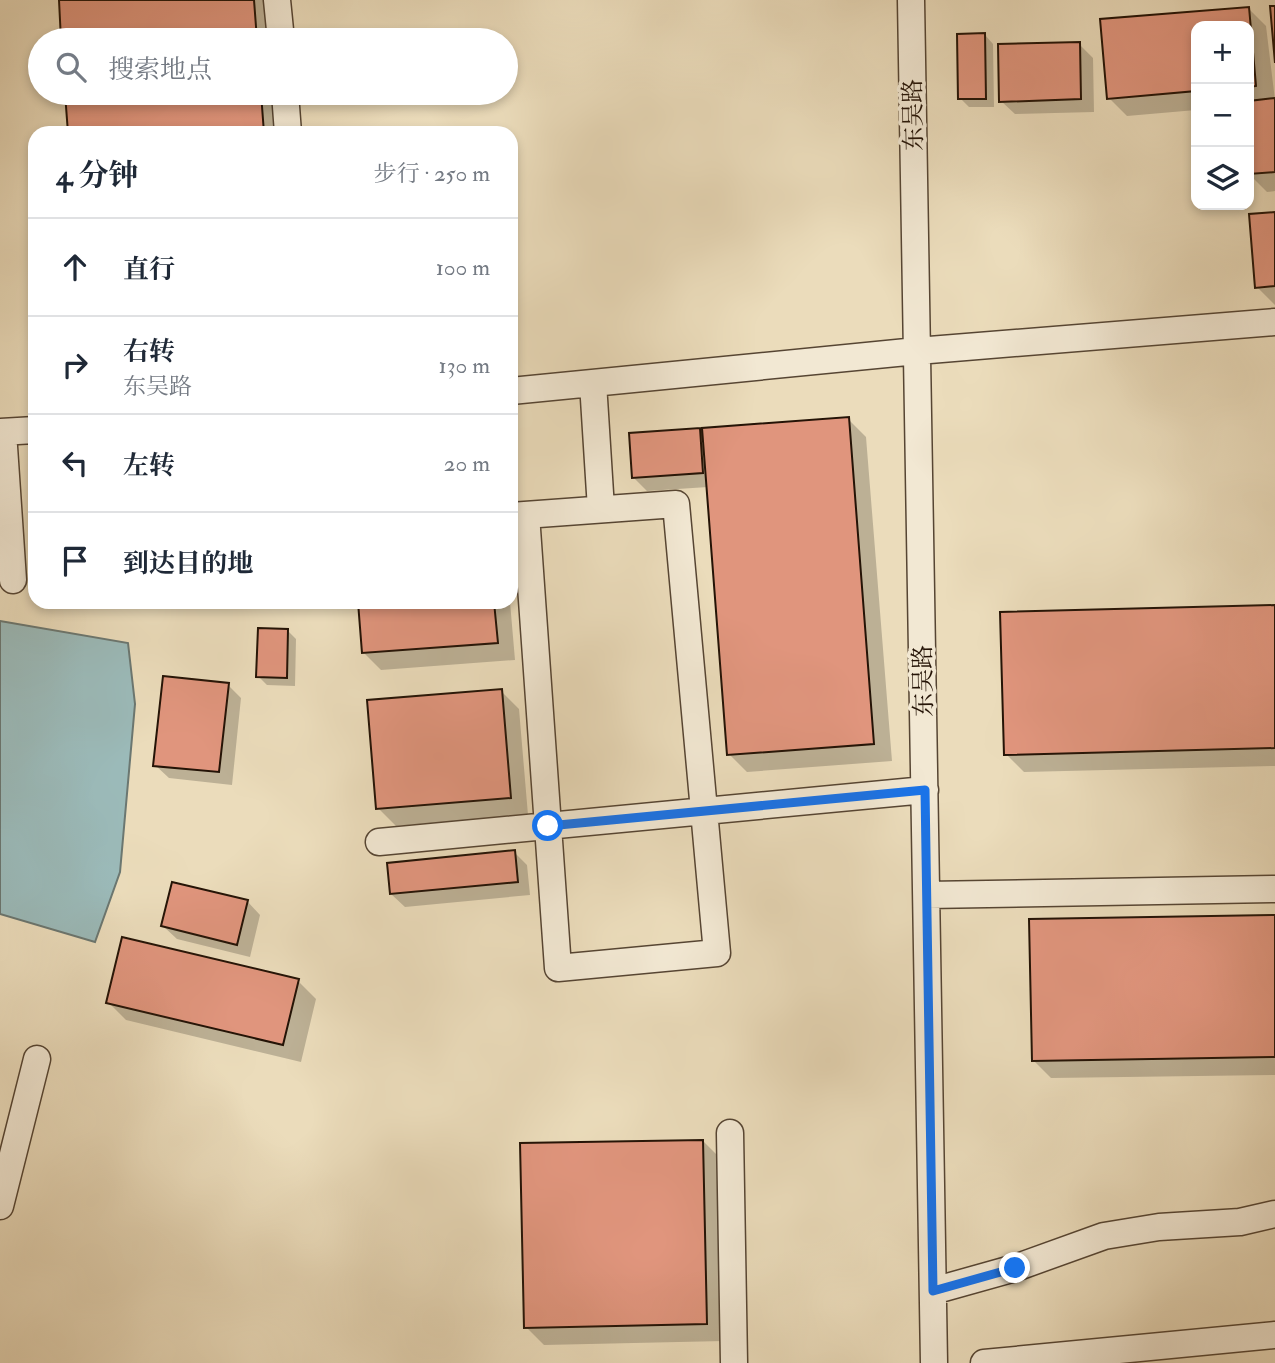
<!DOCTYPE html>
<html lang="zh">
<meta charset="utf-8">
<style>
body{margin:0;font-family:"IM FELL Double Pica","Noto Serif SC",serif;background:#f2f2f3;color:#1f2937}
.controls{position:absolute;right:21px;top:21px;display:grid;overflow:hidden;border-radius:14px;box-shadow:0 4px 10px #0003}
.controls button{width:63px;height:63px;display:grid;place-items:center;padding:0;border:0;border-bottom:2px solid #e0e1e3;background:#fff;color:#1f2937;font:35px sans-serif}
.stop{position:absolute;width:21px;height:21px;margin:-16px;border:5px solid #1a73e8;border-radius:50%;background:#fff}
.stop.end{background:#1a73e8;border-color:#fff;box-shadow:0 2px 7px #0008}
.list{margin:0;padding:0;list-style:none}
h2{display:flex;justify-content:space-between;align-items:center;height:91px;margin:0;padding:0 28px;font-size:30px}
h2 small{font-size:23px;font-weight:400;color:#747a83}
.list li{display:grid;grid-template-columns:46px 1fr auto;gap:21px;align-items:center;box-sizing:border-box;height:98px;padding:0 28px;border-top:2px solid #e0e1e3}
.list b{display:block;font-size:26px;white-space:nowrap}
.list p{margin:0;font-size:23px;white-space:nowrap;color:#747a83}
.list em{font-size:23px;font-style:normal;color:#747a83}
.icon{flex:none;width:38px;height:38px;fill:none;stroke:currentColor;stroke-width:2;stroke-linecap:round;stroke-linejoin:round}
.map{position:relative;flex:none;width:1275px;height:1363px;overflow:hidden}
.search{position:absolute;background:#fff;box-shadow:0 4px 10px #0003;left:28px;top:28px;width:490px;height:77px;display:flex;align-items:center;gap:18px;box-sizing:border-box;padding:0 24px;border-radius:38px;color:#747a83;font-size:26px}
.panel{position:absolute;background:#fff;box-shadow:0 4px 10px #0003;left:28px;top:126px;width:490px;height:483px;border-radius:21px}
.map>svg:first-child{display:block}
</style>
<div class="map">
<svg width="1275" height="1363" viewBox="0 0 1275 1363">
<rect width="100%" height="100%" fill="#ebdcbb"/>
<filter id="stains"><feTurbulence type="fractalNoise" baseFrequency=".00286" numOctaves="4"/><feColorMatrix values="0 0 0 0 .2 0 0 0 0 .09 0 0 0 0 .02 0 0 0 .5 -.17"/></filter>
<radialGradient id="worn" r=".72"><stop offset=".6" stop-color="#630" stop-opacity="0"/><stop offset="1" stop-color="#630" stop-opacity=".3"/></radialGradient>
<path fill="#9bbab9" stroke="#6b7771" stroke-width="2" d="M0,621L128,643L135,704L120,872L95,942L0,914Z"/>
<path fill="#0003" d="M60,0H270L273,40H63Z
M1248,8L1266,26L1275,100V191L1267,192L1249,174V26H1196V110L1127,116L1109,98L1102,21Z
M985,35L993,44L994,107H969L960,98Z
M1079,44L1093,58L1094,112L1015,114L1001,101Z
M67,93H277L279,133H70Z
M1275,214V305L1257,287Z
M848,419L866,437L892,761L747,772L729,754L708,487L647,491L634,478L700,430L704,434Z
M360,602H510L515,660L381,670L363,652Z
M1275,607V766L1024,772L1006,754Z
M287,630L296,639L295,686L267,685L258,676Z
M228,685L241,698L232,785L169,778L155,765Z
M501,691L519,709L528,815L396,826L378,808Z
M514,852L527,865L530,895L405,907L391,894Z
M247,901L260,915L250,957L177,939L163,926Z
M1275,916V1075L1051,1078L1033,1060Z
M298,981L316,999L301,1062L126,1020L108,1002Z
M703,1141L721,1159L724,1341L544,1345L526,1327Z"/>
<path fill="#e0957d" stroke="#241306" stroke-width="2" d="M59,0H254L257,40H61Z
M1270,6H1275V63Z
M1249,7L1256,86L1249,87V26H1196V91L1107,99L1100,19Z
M985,33L986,99H958L957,34Z
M1080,42L1081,99L999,102L998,44Z
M65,93H261L264,133H68Z
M1275,98V172L1249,174V101Z
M1275,212V286L1255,288L1249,214Z
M849,417L874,744L727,755L702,428Z
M700,428L703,473L632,478L629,433Z
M358,602H494L498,643L362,653Z
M1275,605V748L1004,755L1000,612Z
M258,628L288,629L287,678L256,677Z
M163,676L229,683L219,772L153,766Z
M502,689L511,798L376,809L367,700Z
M515,850L518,882L390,894L387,863Z
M172,882L248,900L237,945L161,926Z
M1275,915V1057L1032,1061L1029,919Z
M122,937L299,979L283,1045L106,1003Z
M703,1140L707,1324L524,1328L520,1143Z"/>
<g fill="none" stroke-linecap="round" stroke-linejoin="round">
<defs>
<path id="minor" d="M277,0L281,40
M911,0L934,1363
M285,93L288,133
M593,383L601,509
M511,391L917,351L1275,322
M0,432L35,430
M3,432L13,580
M511,516L676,504L717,953L558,968L526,515
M379,842L925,790
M927,895L1275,889
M730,1133L734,1363
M0,1206L37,1059
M933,1291L1015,1268L1104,1236L1159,1227L1240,1222L1275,1214
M984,1363L1275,1335"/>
</defs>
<use href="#minor" stroke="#564533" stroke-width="29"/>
<use href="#minor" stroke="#f2e8d3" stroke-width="26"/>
</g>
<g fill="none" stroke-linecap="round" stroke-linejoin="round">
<path stroke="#1a73e8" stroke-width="9" d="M548,826L925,790L933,1291L1015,1268"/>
</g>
<g text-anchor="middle" stroke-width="7" stroke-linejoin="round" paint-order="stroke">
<g font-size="24" fill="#241306" stroke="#f2e8d3">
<text transform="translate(913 115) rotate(-91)" y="8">东吴路</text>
<text transform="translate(923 681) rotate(-91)" y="8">东吴路</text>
</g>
</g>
<rect width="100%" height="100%" filter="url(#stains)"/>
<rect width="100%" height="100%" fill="url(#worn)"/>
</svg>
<div class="controls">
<button>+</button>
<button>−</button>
<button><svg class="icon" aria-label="layers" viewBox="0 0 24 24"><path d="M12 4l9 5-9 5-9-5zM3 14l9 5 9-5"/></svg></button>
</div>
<div class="stop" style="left:548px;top:826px"></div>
<div class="stop end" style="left:1015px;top:1268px"></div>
<div class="search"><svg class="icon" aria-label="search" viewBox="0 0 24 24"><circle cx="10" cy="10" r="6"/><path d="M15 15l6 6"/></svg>搜索地点</div>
<section class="panel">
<h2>4 分钟<small>步行 · 250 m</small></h2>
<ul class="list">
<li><svg class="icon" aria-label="ahead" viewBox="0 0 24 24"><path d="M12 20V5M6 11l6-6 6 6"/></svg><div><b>直行</b></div><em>100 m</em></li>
<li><svg class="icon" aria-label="right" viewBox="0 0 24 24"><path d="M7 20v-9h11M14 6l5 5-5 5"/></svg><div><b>右转</b><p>东吴路</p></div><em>130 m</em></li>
<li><svg class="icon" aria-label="left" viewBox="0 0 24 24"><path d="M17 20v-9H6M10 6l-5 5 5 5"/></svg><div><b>左转</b></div><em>20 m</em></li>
<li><svg class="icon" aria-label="arrive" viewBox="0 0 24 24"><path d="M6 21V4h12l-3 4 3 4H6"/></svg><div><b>到达目的地</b></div></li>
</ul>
</section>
</div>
